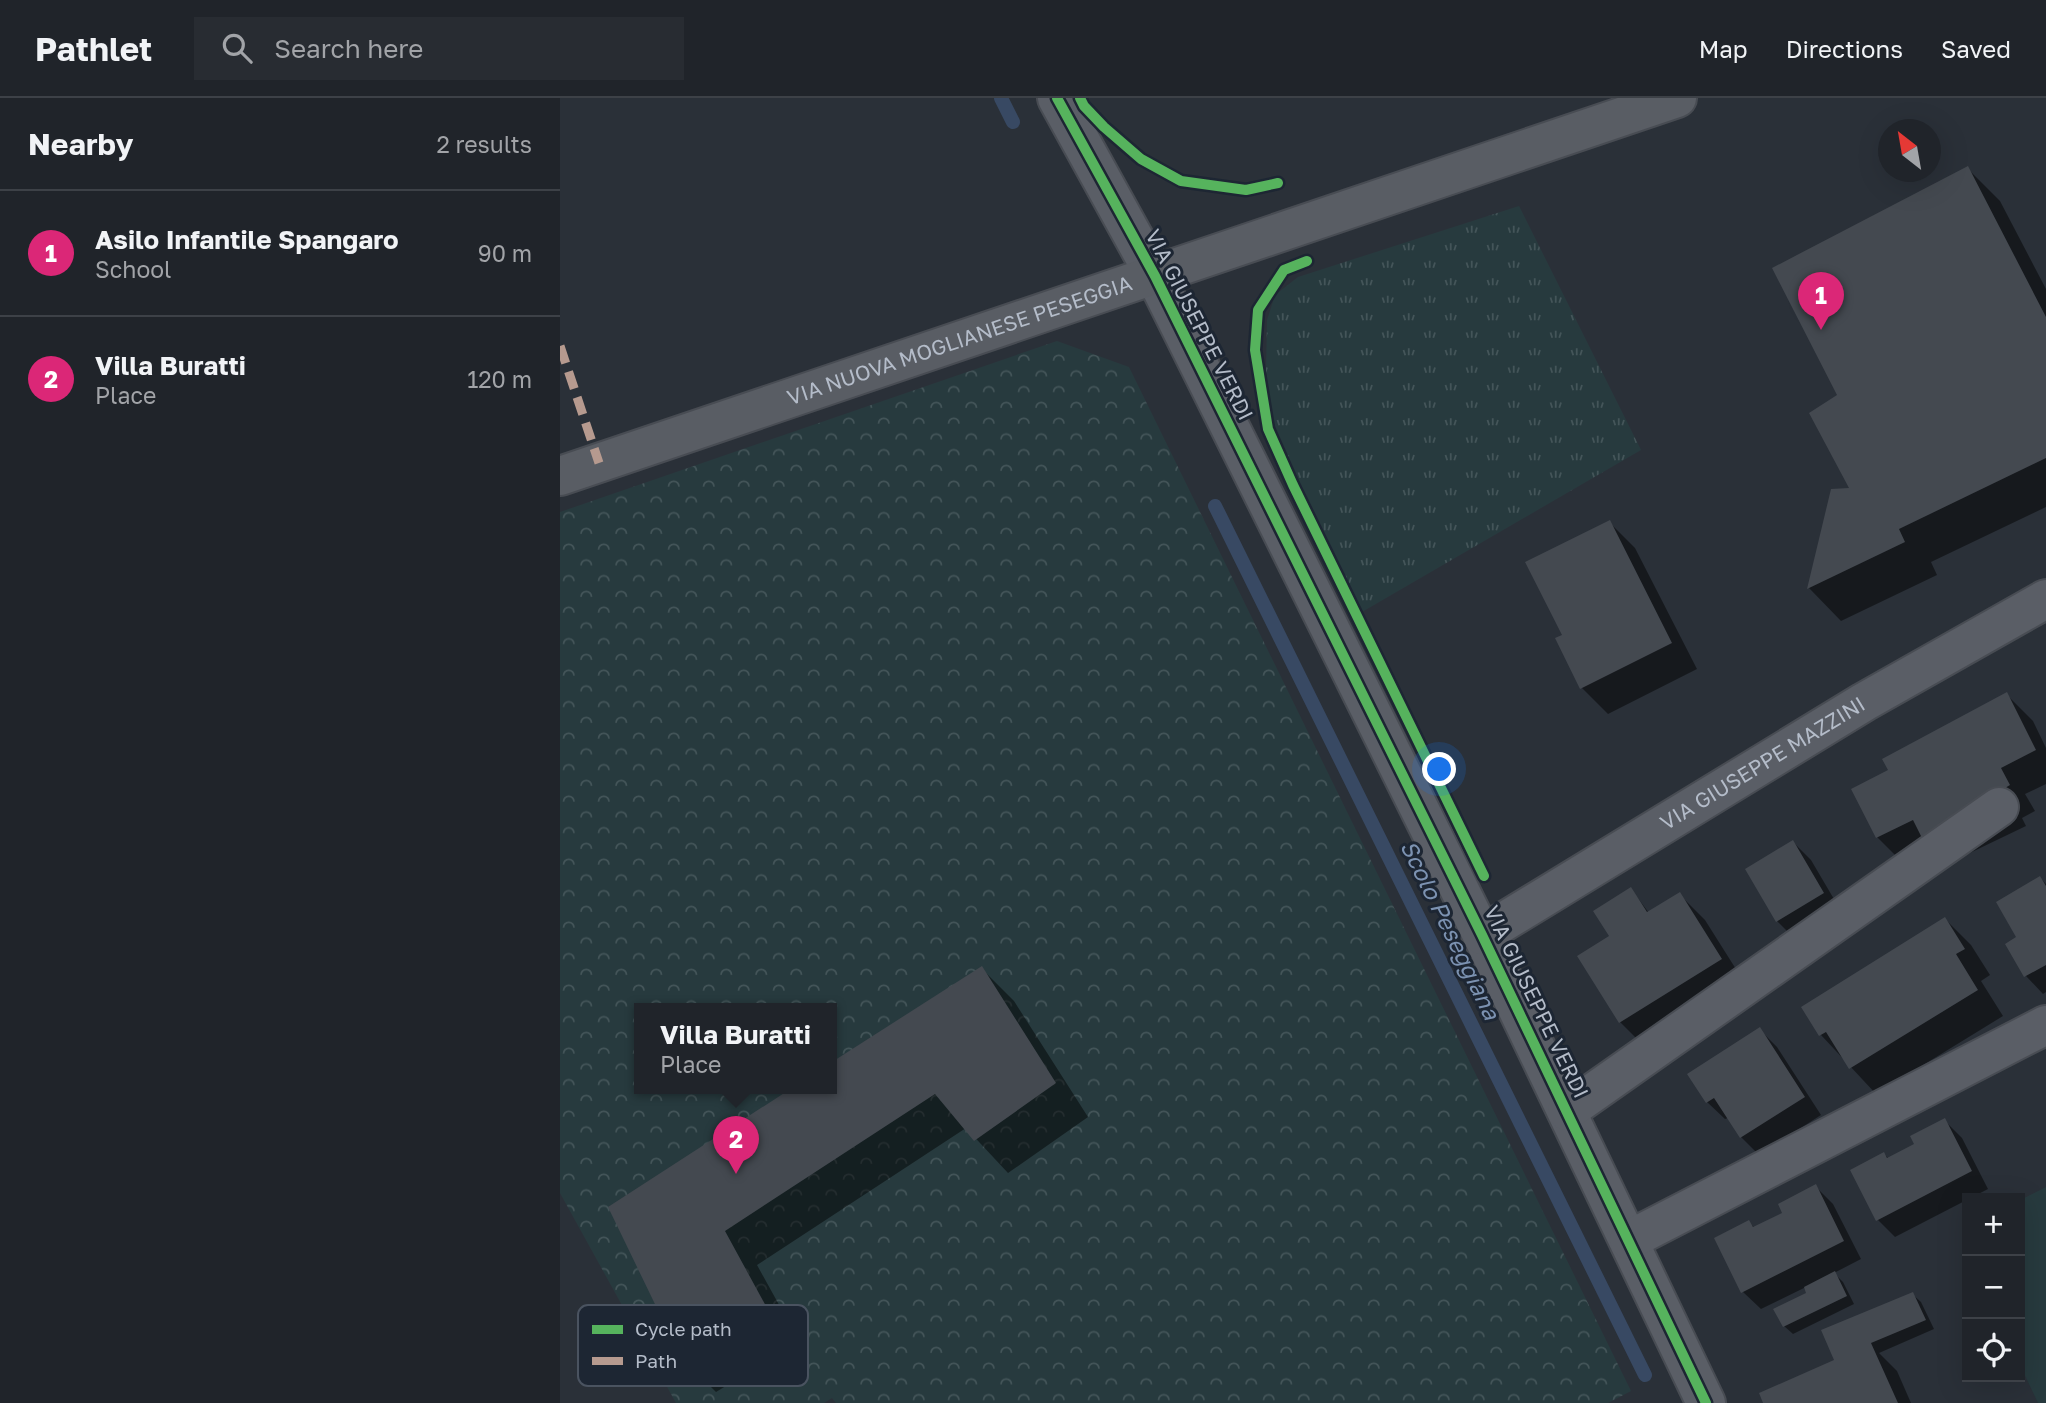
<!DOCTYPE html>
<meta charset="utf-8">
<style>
body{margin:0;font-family:"Golos Text",sans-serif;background:#282c32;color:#f1f3f6}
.controls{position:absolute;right:21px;bottom:21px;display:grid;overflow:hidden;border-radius:0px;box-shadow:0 7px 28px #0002}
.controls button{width:63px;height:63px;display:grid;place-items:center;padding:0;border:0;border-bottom:2px solid #3d4147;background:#20242a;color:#f1f3f6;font:35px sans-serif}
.compass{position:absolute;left:1318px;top:21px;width:63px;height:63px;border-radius:50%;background:#20242a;box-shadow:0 7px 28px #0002;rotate:329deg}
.you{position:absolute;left:880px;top:672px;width:24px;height:24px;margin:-18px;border:5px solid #fff;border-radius:50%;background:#1a73e8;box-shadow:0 0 0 10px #1a73e833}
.badge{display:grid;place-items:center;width:46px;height:46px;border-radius:50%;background:#db2777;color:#fff;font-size:23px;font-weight:700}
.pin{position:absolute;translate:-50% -58px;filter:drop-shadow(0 2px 4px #0008)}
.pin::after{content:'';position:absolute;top:37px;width:24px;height:21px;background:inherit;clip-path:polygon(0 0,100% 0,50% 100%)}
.popup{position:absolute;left:74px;top:905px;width:203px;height:91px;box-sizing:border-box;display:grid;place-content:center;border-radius:0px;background:#20242a;filter:drop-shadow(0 2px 5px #0005);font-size:23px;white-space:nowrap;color:#a2a4a8}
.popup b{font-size:26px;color:#f1f3f6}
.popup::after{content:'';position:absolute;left:50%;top:100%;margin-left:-14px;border:14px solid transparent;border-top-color:#20242a}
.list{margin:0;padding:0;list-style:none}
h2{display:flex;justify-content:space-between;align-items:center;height:91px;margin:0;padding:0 28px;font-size:30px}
h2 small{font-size:23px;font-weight:400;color:#a2a4a8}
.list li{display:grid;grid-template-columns:46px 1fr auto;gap:21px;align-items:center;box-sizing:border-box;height:126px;padding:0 28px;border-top:2px solid #3d4147}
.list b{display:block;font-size:26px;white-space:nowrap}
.list p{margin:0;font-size:23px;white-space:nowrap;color:#a2a4a8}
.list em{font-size:23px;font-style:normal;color:#a2a4a8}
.icon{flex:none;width:38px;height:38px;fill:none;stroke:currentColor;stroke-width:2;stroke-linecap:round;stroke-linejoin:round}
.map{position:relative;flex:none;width:1486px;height:1305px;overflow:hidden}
header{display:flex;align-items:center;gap:42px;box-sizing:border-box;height:98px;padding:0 35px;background:#20242a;border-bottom:2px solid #3d4147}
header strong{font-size:33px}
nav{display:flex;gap:38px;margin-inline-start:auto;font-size:24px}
.search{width:490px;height:63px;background:#282c32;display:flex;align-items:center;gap:18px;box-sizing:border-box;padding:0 24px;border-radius:0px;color:#a2a4a8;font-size:26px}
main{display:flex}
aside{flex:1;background:#20242a}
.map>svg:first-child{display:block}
</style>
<header>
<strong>Pathlet</strong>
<div class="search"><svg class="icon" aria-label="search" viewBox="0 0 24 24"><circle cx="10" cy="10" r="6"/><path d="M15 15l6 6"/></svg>Search here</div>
<nav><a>Map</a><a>Directions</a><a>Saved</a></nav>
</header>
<main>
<aside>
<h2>Nearby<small>2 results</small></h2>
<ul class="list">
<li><span class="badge">1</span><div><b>Asilo Infantile Spangaro</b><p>School</p></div><em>90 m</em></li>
<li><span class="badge">2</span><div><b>Villa Buratti</b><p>Place</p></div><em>120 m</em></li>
</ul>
</aside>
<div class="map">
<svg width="1486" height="1305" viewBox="0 0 1486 1305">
<defs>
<pattern id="grass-tufts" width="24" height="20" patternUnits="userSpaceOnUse" patternTransform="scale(1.75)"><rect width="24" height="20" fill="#273a3e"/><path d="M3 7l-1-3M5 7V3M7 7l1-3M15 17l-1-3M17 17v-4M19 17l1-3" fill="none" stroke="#445559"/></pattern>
<pattern id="park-crowns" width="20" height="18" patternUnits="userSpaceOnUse" patternTransform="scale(1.75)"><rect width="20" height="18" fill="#273a3e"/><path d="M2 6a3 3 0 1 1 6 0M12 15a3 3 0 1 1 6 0" fill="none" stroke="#445559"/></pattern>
</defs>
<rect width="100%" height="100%" fill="#2a3038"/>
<path fill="url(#grass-tufts)" d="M959,108L1081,352L802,514L723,355L712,318L706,274L707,222L715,197L738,179Z"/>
<path fill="url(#park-crowns)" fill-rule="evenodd" d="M497,243L569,269L1071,1293L1048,1305H276L272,1300L264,1305H116L0,1095V414ZM80,910H272V990H80Z"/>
<path fill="#273a3e" d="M1486,1089V1305H1478L1460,1267V1102Z"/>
<path fill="#0007" d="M1407,70L1440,103L1486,191V409L1371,464L1377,477L1281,523L1249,490L1292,392L1279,298Z
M1049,424L1075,450L1137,571L1048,616L1022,590L1004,537Z
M1447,597L1473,623L1486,650V686L1465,696L1475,713L1462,720L1466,728L1389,765L1366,742L1335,757L1317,739L1293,692L1327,674Z
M1233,744L1251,762L1281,813L1235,841L1217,823Z
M1480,780L1486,786V894L1483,896L1466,878L1459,840Z
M1071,791L1089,815L1119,796L1145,822L1186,887L1086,950L1060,924L1020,859L1052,838Z
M1385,821L1411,847L1430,877L1421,883L1443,918L1316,996L1261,937L1243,909Z
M421,870L454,903L528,1019L448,1075L406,1030L197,1167L239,1243L156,1294L123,1261L50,1110L272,990Z
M1199,931L1217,949L1261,1017L1199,1057L1181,1039L1168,1020L1165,1021L1147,1004Z
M1384,1022L1402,1040L1428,1091L1335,1139L1317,1121L1324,1056L1329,1061L1356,1046Z
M1255,1088L1273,1106L1301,1161L1274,1175L1283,1184L1294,1206L1233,1236L1224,1228L1248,1196L1246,1189L1201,1211L1183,1194L1188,1124L1195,1130L1224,1115Z
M1352,1196L1361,1204L1374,1231L1319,1255L1337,1273L1351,1305H1205L1276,1263Z"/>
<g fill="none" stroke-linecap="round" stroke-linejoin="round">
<path stroke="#384963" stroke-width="14" d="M441,0L453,24
M655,408L1085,1277"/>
</g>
<path fill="#444950" d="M1408,68L1486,219V360L1339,431L1345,444L1247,491L1271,391L1289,390L1249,315L1277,297L1212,170Z
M1050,422L1112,545L1020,591L995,540L1002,537L965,464Z
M1447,594L1476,652L1441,670L1450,687L1362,740L1353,722L1316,740L1291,691L1328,672L1322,661Z
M1233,742L1264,795L1216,824L1185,771Z
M1480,778L1486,788V867L1464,879L1445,846L1456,839L1436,804Z
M1071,789L1087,814L1120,794L1162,861L1059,925L1017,858L1049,838L1033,813Z
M1385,819L1405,851L1396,856L1418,892L1289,971L1266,934L1259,938L1241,909Z
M422,868L496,985L414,1043L375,996L165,1133L207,1210L122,1262L48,1109L232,990H272V964Z
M1200,929L1245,999L1180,1040L1154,1000L1146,1005L1127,976Z
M1385,1020L1412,1073L1316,1123L1290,1072L1324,1054L1327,1060L1354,1046L1350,1038Z
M1256,1086L1284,1143L1181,1195L1154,1140L1189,1122L1193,1129L1222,1115L1218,1106Z
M1275,1173L1287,1198L1223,1229L1213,1211L1246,1195L1244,1189Z
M1353,1194L1366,1222L1311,1245L1338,1305H1203L1199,1295L1274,1262L1261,1232Z"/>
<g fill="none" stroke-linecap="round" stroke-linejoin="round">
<defs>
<g id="minor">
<path d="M497,0L595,178L922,837L1146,1305"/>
<path id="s1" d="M922,837L1304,604L1486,501"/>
<path d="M1007,1013L1439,709"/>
<path d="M1069,1142L1486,927"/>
</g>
<g id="secondary">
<path id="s2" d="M0,378L1117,0"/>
</g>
</defs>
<use href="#minor" stroke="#484c53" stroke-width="42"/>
<use href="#secondary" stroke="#484c53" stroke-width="42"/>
<use href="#minor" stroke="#5a5e66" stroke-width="38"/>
<use href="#secondary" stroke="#595d64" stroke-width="38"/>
<path stroke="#b69a8f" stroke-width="9" stroke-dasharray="18 9" stroke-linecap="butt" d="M0,248L39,365"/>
<defs>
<path id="cycleway" d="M497,0L595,178L922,837L1146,1305
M520,0L524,8L544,29L581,61L621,83L686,92L718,85
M747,163L724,172L698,212L695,252L708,331L733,387L924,778"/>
</defs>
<use href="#cycleway" stroke="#1d2633" stroke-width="15"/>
<use href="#cycleway" stroke="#56b35d" stroke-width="10"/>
</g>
<g text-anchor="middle" stroke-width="6" stroke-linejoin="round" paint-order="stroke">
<g font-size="21" fill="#b4bcc9" stroke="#1d2633">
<text transform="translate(639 227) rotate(63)" y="7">VIA GIUSEPPE VERDI</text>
<text dy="7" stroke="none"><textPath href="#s2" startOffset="422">VIA NUOVA MOGLIANESE PESEGGIA</textPath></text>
<text dy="7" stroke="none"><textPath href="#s1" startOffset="329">VIA GIUSEPPE MAZZINI</textPath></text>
<text transform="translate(976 904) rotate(64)" y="7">VIA GIUSEPPE VERDI</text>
</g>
<g font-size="23" font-style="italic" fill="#7c92b1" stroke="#1d2633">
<text transform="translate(890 832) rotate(64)" y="8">Scolo Peseggiana</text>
</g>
</g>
<rect x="18" y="1207" width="230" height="81" rx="10" fill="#1d2633" stroke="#4a5360" stroke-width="2"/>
<rect x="32" y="1227" width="31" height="9" fill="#56b35d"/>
<rect x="32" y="1259" width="31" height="8" fill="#b69a8f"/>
<g font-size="19" fill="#b4bcc9">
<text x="75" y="1238">Cycle path</text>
<text x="75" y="1270">Path</text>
</g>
</svg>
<div class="controls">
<button>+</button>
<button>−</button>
<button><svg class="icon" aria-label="locate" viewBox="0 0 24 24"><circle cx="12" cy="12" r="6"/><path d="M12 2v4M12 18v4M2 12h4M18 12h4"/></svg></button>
</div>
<svg class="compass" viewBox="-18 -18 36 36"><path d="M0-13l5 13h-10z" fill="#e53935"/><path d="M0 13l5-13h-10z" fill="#a2a4a8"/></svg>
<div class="you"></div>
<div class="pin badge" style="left:1261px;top:232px">1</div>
<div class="pin badge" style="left:176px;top:1076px">2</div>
<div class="popup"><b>Villa Buratti</b>Place</div>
</div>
</main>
